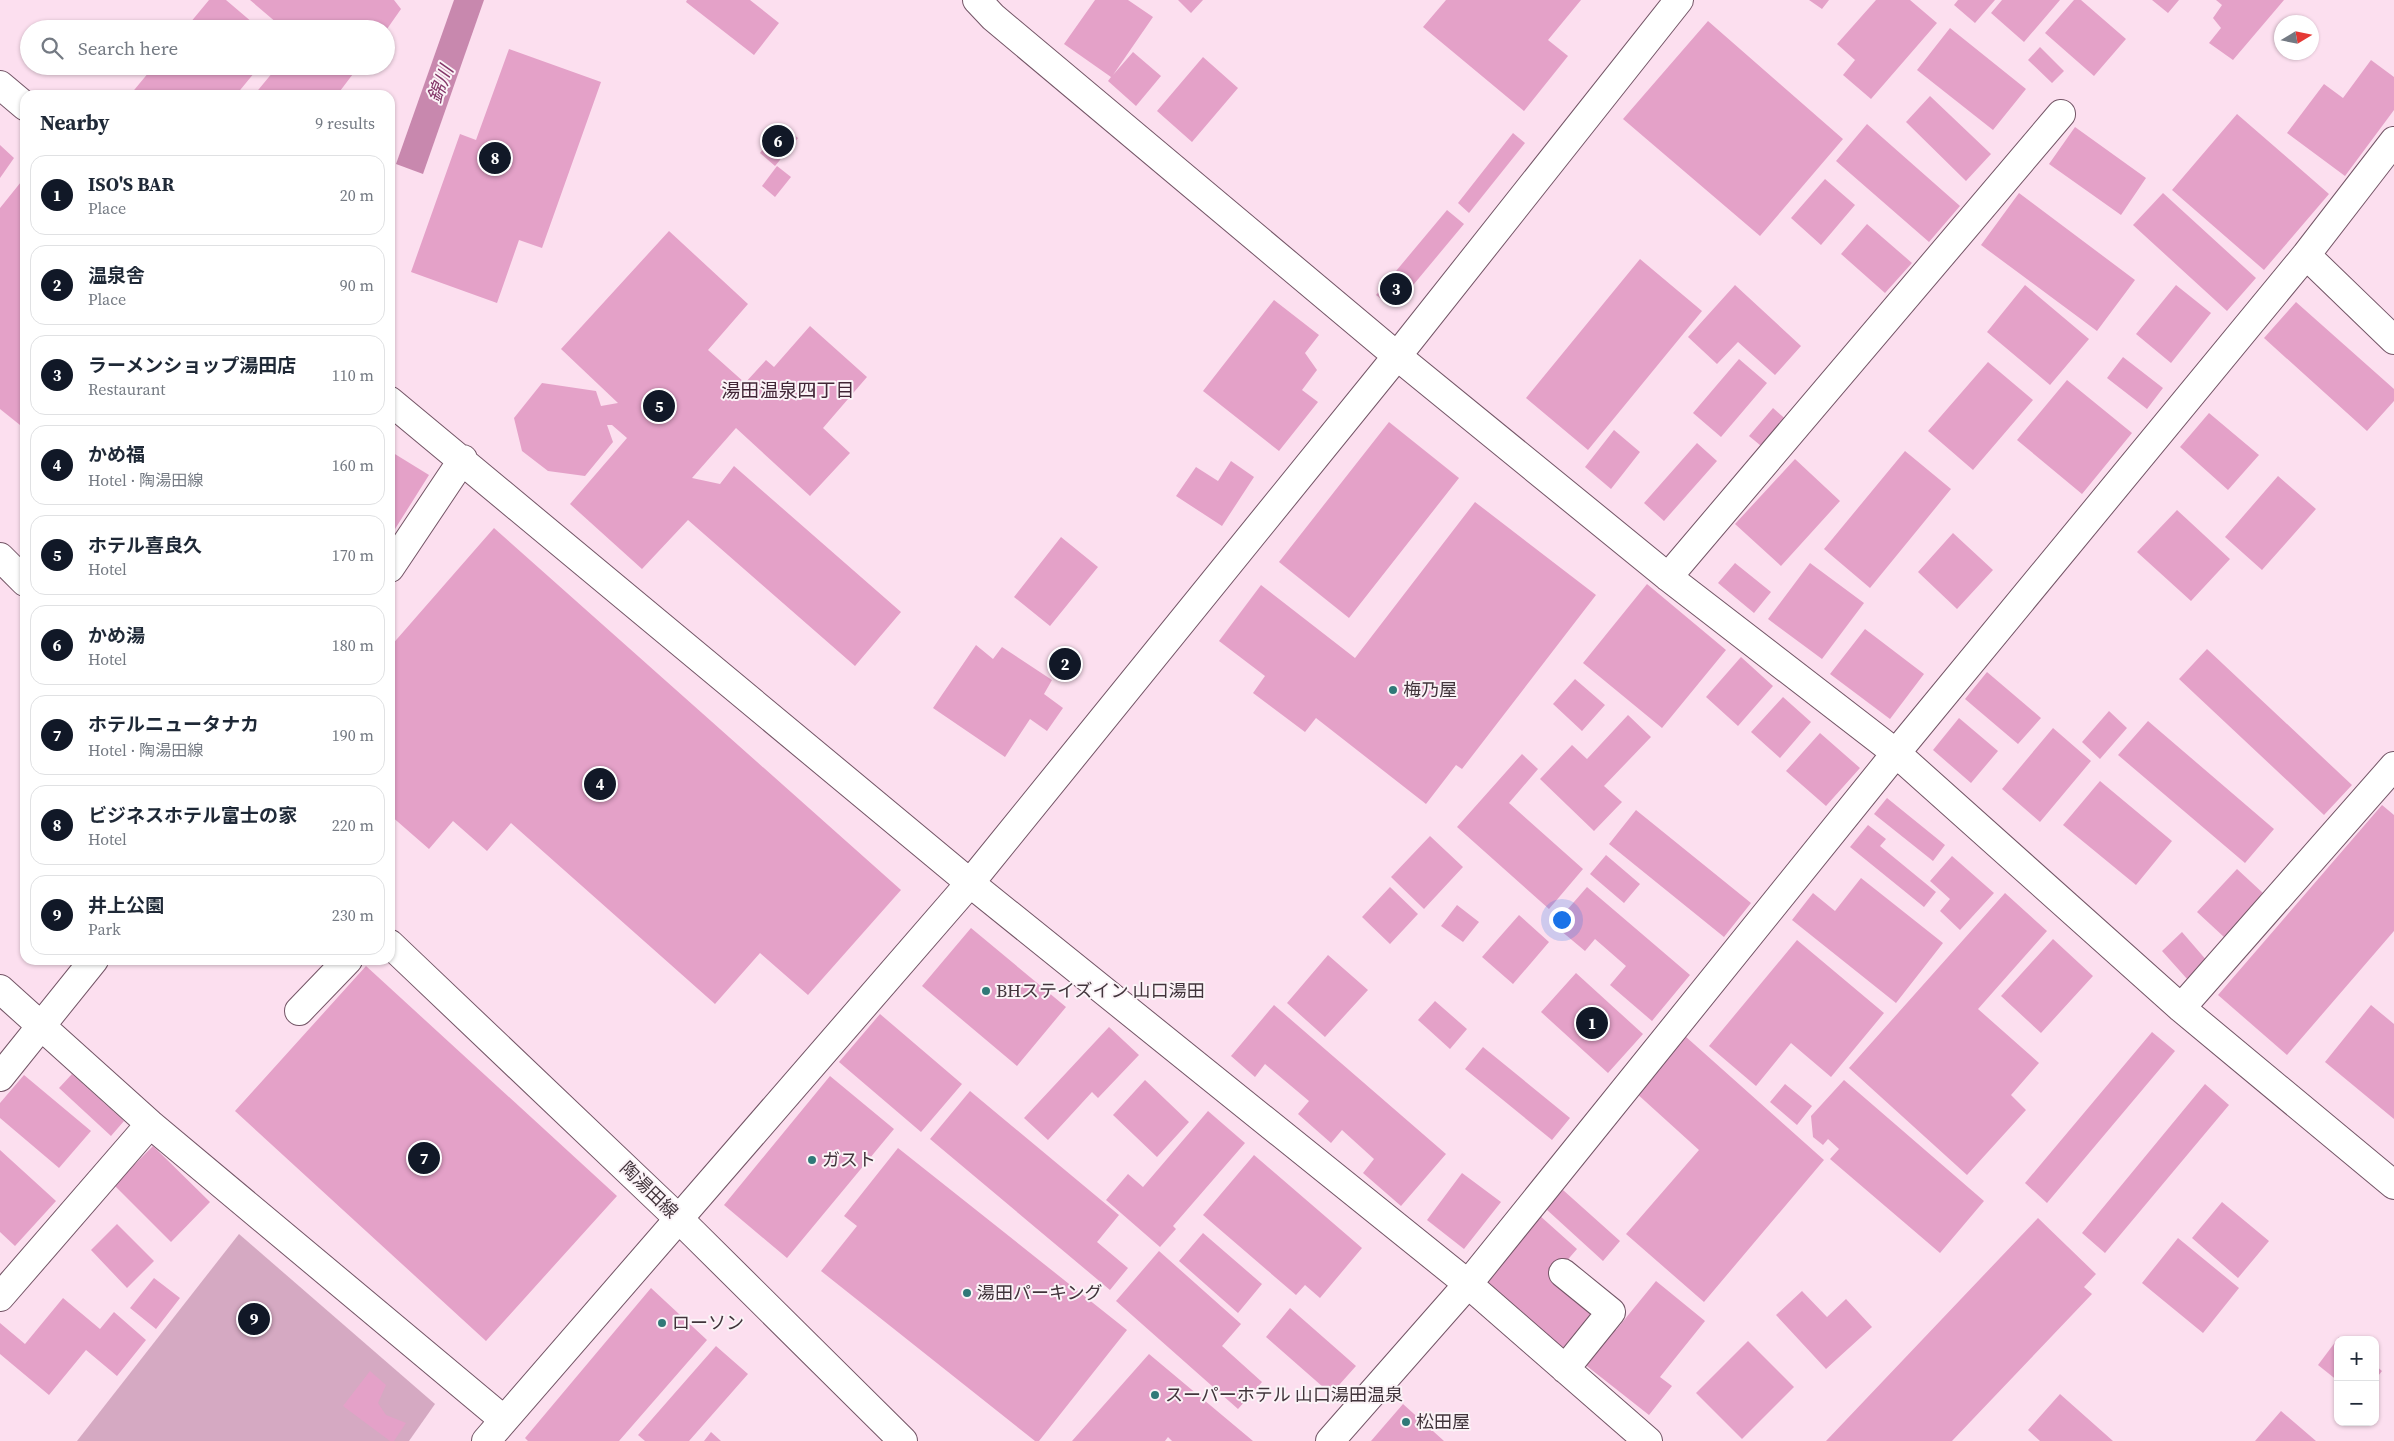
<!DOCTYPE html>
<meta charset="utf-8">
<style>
body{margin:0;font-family:"Source Serif 4","Noto Sans JP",serif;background:#f6f6f7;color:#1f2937}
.controls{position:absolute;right:15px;bottom:15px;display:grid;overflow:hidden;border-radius:10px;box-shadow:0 1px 4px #0004}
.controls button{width:45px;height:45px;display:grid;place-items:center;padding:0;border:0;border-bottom:1px solid #e0e1e3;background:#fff;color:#1f2937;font:25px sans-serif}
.compass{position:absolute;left:2274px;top:15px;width:45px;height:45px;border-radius:50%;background:#fff;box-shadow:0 1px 4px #0004;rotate:80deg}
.you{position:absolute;left:1561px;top:919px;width:18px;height:18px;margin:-12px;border:4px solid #fff;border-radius:50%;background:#1a73e8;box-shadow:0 0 0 8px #1a73e833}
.badge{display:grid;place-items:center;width:32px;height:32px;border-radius:50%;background:#111827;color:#fff;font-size:16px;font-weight:700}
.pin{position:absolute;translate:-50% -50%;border:2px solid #fff;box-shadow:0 1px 5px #0006}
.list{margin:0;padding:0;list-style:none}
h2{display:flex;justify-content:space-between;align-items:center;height:65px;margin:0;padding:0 20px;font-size:21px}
h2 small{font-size:16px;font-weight:400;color:#747a83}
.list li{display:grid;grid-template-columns:32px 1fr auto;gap:15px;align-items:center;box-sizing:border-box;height:80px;margin:0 10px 10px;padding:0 10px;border:1px solid #e0e1e3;border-radius:15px}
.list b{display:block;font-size:19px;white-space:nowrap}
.list p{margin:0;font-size:16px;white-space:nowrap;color:#747a83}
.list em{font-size:16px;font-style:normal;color:#747a83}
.icon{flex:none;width:28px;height:28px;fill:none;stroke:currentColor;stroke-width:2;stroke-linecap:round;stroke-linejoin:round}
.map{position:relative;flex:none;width:2394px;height:1441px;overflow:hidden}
.search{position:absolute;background:#fff;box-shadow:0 1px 4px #0004;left:20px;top:20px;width:375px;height:55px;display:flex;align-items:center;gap:12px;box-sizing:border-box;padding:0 18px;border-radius:28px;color:#747a83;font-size:19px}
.panel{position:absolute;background:#fff;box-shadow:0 1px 4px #0004;left:20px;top:90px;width:375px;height:875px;border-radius:15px}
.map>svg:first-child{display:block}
</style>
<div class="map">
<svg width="2394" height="1441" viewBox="0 0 2394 1441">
<rect width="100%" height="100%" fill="#fcdfef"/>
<path fill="#d5a9c2" d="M239,1234L435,1404L409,1441H77Z"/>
<path fill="#c888ae" d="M454,0H484L423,174L396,164Z"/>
<path fill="#e4a1c8" d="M209,0H226L260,29H185Z
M250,0H394L401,9L387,29H284Z
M687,0H750L779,23L754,55L686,2Z
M1095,0H1128L1153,17L1113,75L1133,52L1161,76L1136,106L1108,81L1111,77L1064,44Z
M1178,0H1203L1191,13Z
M1446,0H1581L1548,40L1568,56L1524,111L1423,27Z
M1809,0H1829L1822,9Z
M1876,0H1910L1937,23L1871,99L1843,75L1855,60L1837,44Z
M1958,0H1995L1975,23L1954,5Z
M2002,0H2060L2024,42L1991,13Z
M2074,0H2081L2126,39L2094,76L2045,33Z
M2152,0H2179L2168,13Z
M2216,0H2284L2233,60L2209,43L2221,28L2213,18L2222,5Z
M1708,21L1843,139L1760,236L1623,119Z
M1950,28L2026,89L1993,130L1917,70Z
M2040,47L2064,71L2052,83L2028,60Z
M509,49L601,82L542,248L519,240L497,303L411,272L460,134L476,140Z
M1203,57L1238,88L1192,142L1157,111Z
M2371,60L2394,77V110L2345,176L2287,133L2324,84L2343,98Z
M154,66H260L236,95H130Z
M278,66H359L337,95H254Z
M1930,96L1991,154L1966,181L1906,122Z
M2237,114L2329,194L2264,270L2172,190Z
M1867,124L1960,206L1929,242L1836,161Z
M781,125L798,138L775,166L760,153Z
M2075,127L2146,178L2121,215L2049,164Z
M1513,133L1525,143L1469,213L1458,203Z
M0,145L14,158L0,178Z
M777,166L791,177L775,197L762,186Z
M25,177V429L0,409V208Z
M1825,179L1855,205L1821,245L1791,218Z
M2019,193L2135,280L2097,331L1981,245Z
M2163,193L2256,278L2227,311L2133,225Z
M1447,210L1464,224L1399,302L1388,304L1376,295Z
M1867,224L1912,263L1885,293L1841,254Z
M669,231L748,304L708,350L745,383L766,360L774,367L810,326L867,377L823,428L850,453L810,496L736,428L692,478L720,484L734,466L901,612L855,666L688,520L642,569L570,504L627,438L612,425H607L613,442L585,476L548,471L522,451L514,418L542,383L596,391L601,406L618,403L561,349Z
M1640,259L1702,311L1588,450L1526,398Z
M1735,285L1801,346L1775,375L1738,342L1717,364L1688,337Z
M2025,285L2089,339L2050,385L1987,332Z
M2176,285L2211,313L2171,363L2136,334Z
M1274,300L1319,335L1305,353L1317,370L1302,390L1318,402L1279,451L1203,391Z
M2296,302L2394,389V401L2367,431L2264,338Z
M2123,357L2163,388L2147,409L2107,378Z
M1739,359L1767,383L1721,437L1693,413Z
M1988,362L2033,400L1973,470L1928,431Z
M2067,380L2132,433L2082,494L2017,440Z
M1773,408L1789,422L1766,450L1749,436Z
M2209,413L2259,455L2228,490L2180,447Z
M1389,422L1459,478L1349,618L1279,562Z
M1614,430L1640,452L1611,489L1585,467Z
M1697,443L1717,461L1664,521L1644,503Z
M390,451L429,475L390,537Z
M1905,451L1951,489L1870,588L1824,549Z
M1795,459L1840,501L1781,566L1735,524Z
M1231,461L1254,477L1222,526L1176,496L1196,467L1218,481Z
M2278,476L2316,509L2262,570L2225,537Z
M1475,502L1596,595L1462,769L1456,765L1426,804L1316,718L1305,732L1253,693L1265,676L1219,641L1261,585L1355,658Z
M2177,510L2230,559L2191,601L2137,552Z
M494,528L901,890L808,995L760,953L715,1004L511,823L487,851L453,821L429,849L390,815V647Z
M1953,533L1993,570L1957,609L1918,572Z
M1061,537L1098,567L1050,626L1014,597Z
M1735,563L1771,592L1754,613L1718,583Z
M1810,563L1864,603L1822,659L1768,619Z
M1647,584L1726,650L1662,728L1583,663Z
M1865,629L1924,674L1890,719L1830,674Z
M976,645L993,659L1002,647L1052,680L1044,694L1063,708L1047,731L1030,719L1005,757L933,708Z
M2207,649L2352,785L2324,815L2179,679Z
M1741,657L1773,686L1738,726L1706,697Z
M1987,672L2041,718L2018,744L1965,699Z
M1575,679L1605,705L1582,731L1553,704Z
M1783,697L1811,722L1780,758L1751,732Z
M2109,711L2127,728L2100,759L2082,742Z
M1628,715L1651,737L1604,786L1622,802L1594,831L1540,779L1572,745L1587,759Z
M1959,718L1998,751L1971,783L1933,750Z
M2148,721L2274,829L2245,863L2118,755Z
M2053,728L2091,761L2040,822L2002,789Z
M1820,733L1860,768L1826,806L1786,771Z
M1522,754L1538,769L1509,803L1583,869L1549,909L1457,827Z
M2100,781L2172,841L2136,885L2063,825Z
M1887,798L1945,845L1933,861L1874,814Z
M2382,805L2394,815V931L2287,1055L2218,995Z
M1636,810L1751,903L1724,937L1609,844Z
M1868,825L1886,839L1880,846L1936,892L1924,907L1850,847Z
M1430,836L1463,867L1424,909L1391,877Z
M1606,855L1640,884L1624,903L1590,874Z
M1952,856L1994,893L1960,930L1940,911L1950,899L1930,881Z
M2237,869L2264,894L2224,937L2197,912Z
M1861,878L1943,943L1896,1003L1792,920L1813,893L1835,911Z
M1390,887L1418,914L1390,944L1362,917Z
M1587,887L1690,975L1652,1021L1610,985L1626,966L1595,939L1585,951L1554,925Z
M2005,893L2047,931L1978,1009L2039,1063L2011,1095L2026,1110L1967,1175L1849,1068Z
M1457,905L1479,922L1463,942L1441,926Z
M1519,915L1549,942L1513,984L1482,957Z
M971,928L1066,1007L1017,1066L922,986Z
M2182,932L2208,962L2188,980L2162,951Z
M2053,939L2093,976L2041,1033L2001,996Z
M1797,940L1884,1013L1831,1077L1791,1043L1756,1086L1709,1046Z
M1328,955L1368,990L1325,1037L1287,1003Z
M366,966L617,1196L486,1341L235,1111Z
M1576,973L1643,1034L1608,1073L1541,1012Z
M1435,1001L1467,1029L1450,1049L1418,1020Z
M1274,1005L1446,1154L1401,1206L1363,1173L1374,1159L1342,1130L1331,1143L1298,1114L1309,1101L1265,1064L1255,1077L1231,1056Z
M2371,1005L2394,1024V1119L2325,1062Z
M880,1014L962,1084L921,1132L839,1062Z
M1109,1027L1139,1055L1098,1098L1092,1092L1048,1140L1024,1118Z
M2152,1032L2175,1051L2047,1203L2025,1183Z
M1685,1036L1824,1160L1704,1302L1626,1234L1699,1150L1635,1092Z
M1483,1047L1570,1118L1552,1140L1465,1069Z
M72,1074L124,1121L111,1136L59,1088Z
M24,1075L91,1131L59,1168L0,1118V1103Z
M830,1076L894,1129L787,1258L724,1205Z
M1145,1080L1189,1122L1157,1157L1113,1115Z
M1844,1080L1984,1201L1940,1253L1830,1159L1839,1149L1828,1139L1823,1145L1813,1137L1811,1116Z
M1785,1084L1812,1106L1797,1125L1770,1102Z
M2205,1084L2229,1105L2105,1253L2082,1233Z
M970,1091L1119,1215L1097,1242L1128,1268L1110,1290L930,1139Z
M1208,1111L1245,1143L1173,1226L1176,1229L1160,1247L1106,1200L1128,1174L1143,1187Z
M153,1146L210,1202L171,1242L114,1185Z
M898,1148L1127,1330L1039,1441H1035L821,1271L857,1226L844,1216Z
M0,1150L56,1201L15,1246L0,1232Z
M1254,1155L1362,1248L1320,1298L1305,1285L1296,1295L1203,1215Z
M1462,1173L1501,1202L1464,1249L1427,1220Z
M1563,1190L1620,1241L1603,1261L1546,1209Z
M2222,1202L2269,1241L2238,1278L2192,1238Z
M1539,1215L1577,1249L1551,1279L1616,1330L1656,1281L1705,1321L1660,1377L1672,1386L1649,1415L1489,1289L1488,1272Z
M2038,1218L2096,1274L2084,1287L2092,1294L1952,1441H1826Z
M117,1224L154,1261L127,1288L91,1250Z
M1203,1233L1262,1284L1238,1313L1179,1261Z
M2178,1238L2239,1288L2203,1333L2142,1283Z
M1159,1251L1241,1324L1222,1346L1262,1382L1238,1409L1116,1301Z
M154,1278L180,1298L156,1329L130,1308Z
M651,1288L707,1340L619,1441H528L525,1438Z
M1802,1291L1827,1317L1846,1299L1872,1327L1826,1369L1776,1315Z
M63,1298L100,1329L114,1312L146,1340L117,1376L86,1350L49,1395L0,1354V1323L25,1344Z
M1290,1308L1356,1366L1331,1394L1266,1337Z
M2339,1337L2343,1340H2338V1381L2318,1365Z
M1748,1341L1794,1387L1742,1439L1696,1393Z
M716,1346L748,1374L689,1441H645L638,1435Z
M1149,1354L1253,1441H1172L1168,1437L1165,1441H1072Z
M2375,1365L2382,1371L2375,1380Z
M370,1371L386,1385L378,1403L386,1415L406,1423L394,1441H390L343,1406Z
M2060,1394L2113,1441H2040L2028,1430Z
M1403,1404L1444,1441H1371Z
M2281,1411L2316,1441H2255Z
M711,1432L721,1441H704Z"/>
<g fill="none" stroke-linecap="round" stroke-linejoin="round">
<defs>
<path id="minor" d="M977,0L993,17L1397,356L1668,577L1896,753L2181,1008L2394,1185
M0,85L25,106
M2306,255L2394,340
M390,401L970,883L1468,1284L1648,1441
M390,568L463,459
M1668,577L2061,114
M0,989L150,1124L504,1420
M2181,1008L2394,766
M299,1011L348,960
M0,1077L94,960
M1563,1273L1611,1312L1565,1369
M0,1297L150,1124
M486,1441L970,883L1397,356L1679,0
M1330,1441L1468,1284L1896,753L2306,255L2394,141"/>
<path id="major" d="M0,557L25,582
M390,944L679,1219L903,1441"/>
</defs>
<use href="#minor" stroke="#735566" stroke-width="30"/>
<use href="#major" stroke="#735566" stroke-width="30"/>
<use href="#minor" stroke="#fff" stroke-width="28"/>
<use href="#major" stroke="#fff" stroke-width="28"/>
</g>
<g fill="#307978" stroke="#fbf3f7" stroke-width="2">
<circle cx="1393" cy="690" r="5"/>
<circle cx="986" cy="991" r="5"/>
<circle cx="812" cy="1160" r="5"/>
<circle cx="967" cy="1293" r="5"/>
<circle cx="662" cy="1323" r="5"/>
<circle cx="1155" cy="1395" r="5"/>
<circle cx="1406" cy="1422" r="5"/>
</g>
<g text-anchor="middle" stroke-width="4" stroke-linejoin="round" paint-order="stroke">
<g font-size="18" fill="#41343b" stroke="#fbf3f7" text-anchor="start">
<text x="1403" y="696">梅乃屋</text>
<text x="996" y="997">BHステイズイン 山口湯田</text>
<text x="822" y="1166">ガスト</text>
<text x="977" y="1299">湯田パーキング</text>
<text x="672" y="1329">ローソン</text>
<text x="1165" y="1401">スーパーホテル 山口湯田温泉</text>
<text x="1416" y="1428">松田屋</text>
</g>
<g font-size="18" fill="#41343b" stroke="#fbf3f7">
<text transform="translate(649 1190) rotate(44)" y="6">陶湯田線</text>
</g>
<g font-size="19" font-style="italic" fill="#843769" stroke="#fbf3f7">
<text transform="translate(440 84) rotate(-69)" y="7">錦川</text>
</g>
<g font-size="19" fill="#412636" stroke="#fbf3f7">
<text x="788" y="397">湯田温泉四丁目</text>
</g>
</g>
</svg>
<div class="controls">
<button>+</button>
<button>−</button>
</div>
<svg class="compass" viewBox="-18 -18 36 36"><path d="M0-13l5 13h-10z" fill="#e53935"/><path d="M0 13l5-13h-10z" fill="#747a83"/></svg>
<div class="you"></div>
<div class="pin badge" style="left:1592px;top:1023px">1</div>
<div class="pin badge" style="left:1065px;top:664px">2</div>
<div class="pin badge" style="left:1396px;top:289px">3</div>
<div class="pin badge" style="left:600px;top:784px">4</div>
<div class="pin badge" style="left:659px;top:406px">5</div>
<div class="pin badge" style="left:778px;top:141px">6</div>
<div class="pin badge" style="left:424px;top:1158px">7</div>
<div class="pin badge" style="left:495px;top:158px">8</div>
<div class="pin badge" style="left:254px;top:1319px">9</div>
<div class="search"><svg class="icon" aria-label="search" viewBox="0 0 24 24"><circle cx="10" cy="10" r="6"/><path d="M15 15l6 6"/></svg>Search here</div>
<section class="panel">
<h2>Nearby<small>9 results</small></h2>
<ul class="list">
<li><span class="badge">1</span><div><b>ISO'S BAR</b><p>Place</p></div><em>20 m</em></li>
<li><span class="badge">2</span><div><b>温泉舎</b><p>Place</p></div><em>90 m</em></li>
<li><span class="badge">3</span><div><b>ラーメンショップ湯田店</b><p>Restaurant</p></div><em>110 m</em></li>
<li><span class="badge">4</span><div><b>かめ福</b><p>Hotel · 陶湯田線</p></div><em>160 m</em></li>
<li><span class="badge">5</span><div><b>ホテル喜良久</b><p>Hotel</p></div><em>170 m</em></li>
<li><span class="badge">6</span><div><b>かめ湯</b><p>Hotel</p></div><em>180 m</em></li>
<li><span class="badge">7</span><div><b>ホテルニュータナカ</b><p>Hotel · 陶湯田線</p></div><em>190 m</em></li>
<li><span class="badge">8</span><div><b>ビジネスホテル富士の家</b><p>Hotel</p></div><em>220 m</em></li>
<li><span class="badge">9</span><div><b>井上公園</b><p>Park</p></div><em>230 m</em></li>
</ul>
</section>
</div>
